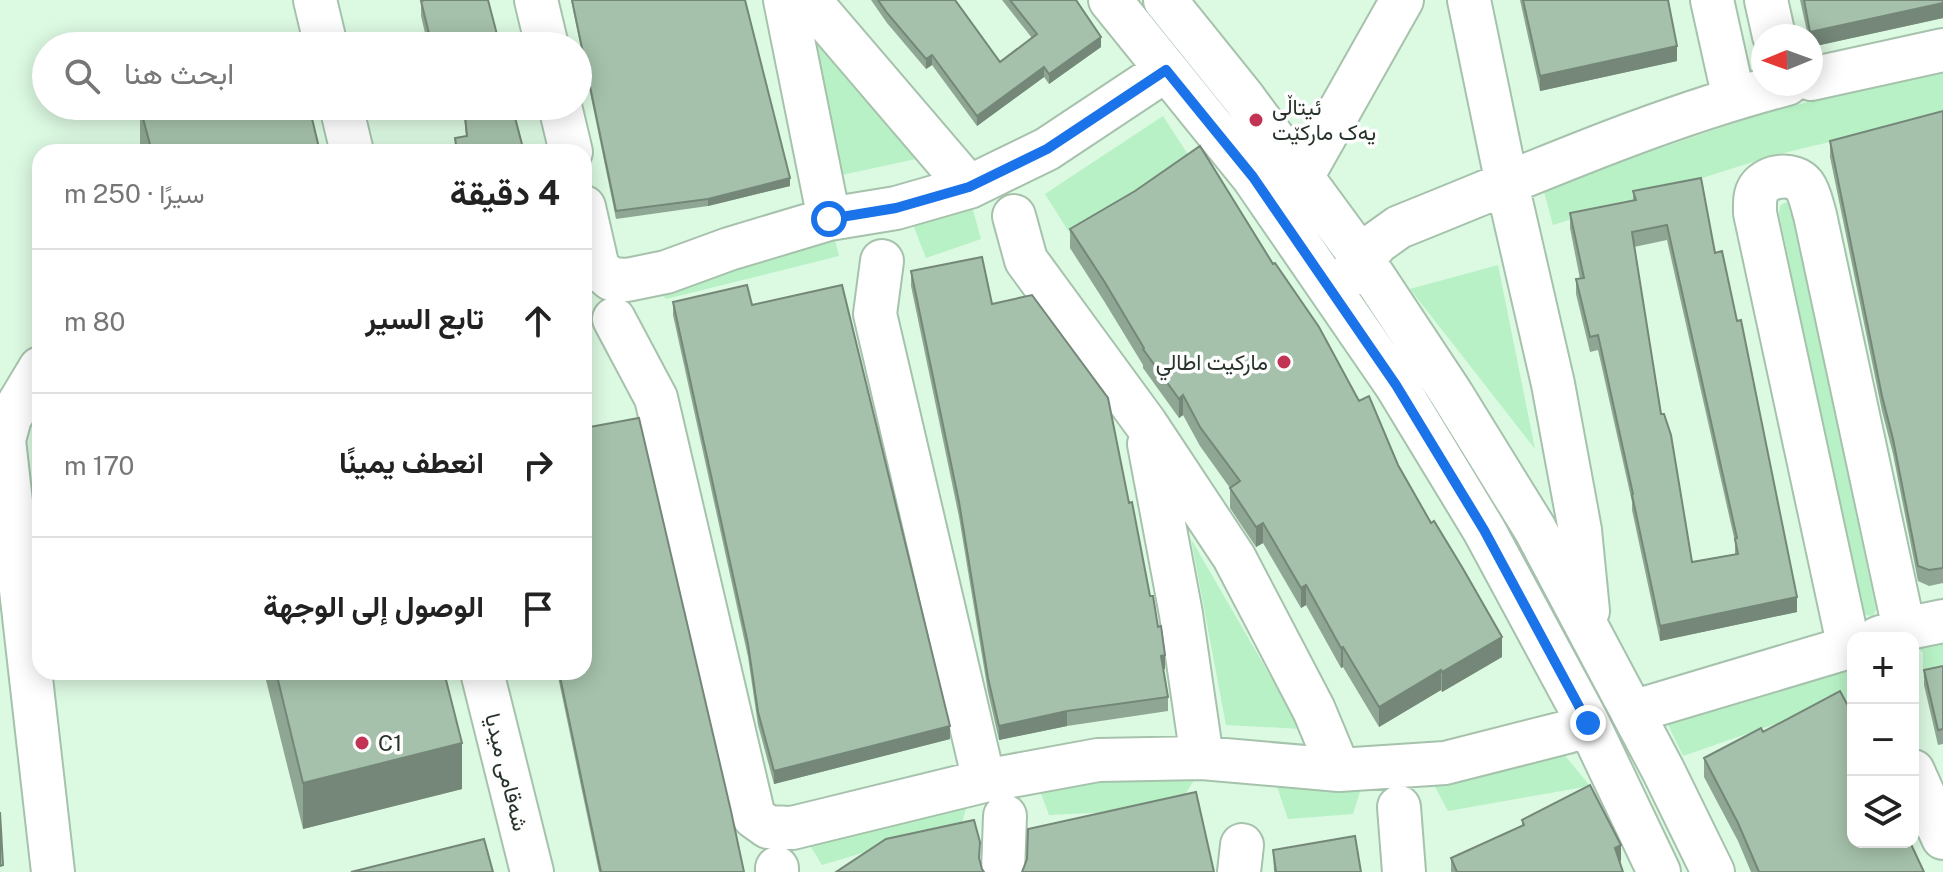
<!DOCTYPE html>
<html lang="ar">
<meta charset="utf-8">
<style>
body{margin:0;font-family:"Public Sans",Vazirmatn,sans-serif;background:#f6f6f6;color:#222;direction:rtl}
.controls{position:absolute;right:24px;bottom:24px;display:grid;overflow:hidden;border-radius:16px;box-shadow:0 4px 20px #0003}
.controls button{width:72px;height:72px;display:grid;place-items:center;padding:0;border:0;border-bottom:2px solid #e0e0e0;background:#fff;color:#222;font:40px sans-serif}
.compass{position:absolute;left:1751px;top:24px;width:72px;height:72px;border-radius:50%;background:#fff;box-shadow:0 4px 20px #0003;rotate:269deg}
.stop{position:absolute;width:24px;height:24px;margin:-18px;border:6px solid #1a73e8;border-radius:50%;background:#fff}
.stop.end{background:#1a73e8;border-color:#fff;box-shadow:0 2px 8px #0008}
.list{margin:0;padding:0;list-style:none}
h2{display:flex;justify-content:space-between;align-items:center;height:104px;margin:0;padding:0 32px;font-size:34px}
h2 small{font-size:26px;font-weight:400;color:#767676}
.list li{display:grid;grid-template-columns:52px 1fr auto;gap:24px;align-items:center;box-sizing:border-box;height:144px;padding:0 32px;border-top:2px solid #e0e0e0}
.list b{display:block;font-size:30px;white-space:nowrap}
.list em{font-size:26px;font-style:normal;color:#767676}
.icon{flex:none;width:44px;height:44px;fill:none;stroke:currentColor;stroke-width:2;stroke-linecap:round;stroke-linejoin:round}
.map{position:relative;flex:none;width:1943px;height:872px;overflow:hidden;direction:ltr}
.search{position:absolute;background:#fff;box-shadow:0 4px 20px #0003;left:32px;top:32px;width:560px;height:88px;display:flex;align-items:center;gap:20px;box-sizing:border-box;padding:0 28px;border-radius:44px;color:#767676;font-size:30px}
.panel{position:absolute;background:#fff;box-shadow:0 4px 20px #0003;left:32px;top:144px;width:560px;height:536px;border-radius:24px;direction:rtl}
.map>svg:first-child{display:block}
</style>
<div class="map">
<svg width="1943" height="872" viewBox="0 0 1943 872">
<rect width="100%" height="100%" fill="#dcf9e2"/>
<path fill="#b8f1c5" d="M808,31L916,159L837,176Z
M1943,70V115L1775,155L1553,225L1543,188L1764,113L1892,81Z
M1163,116L1191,159L1072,237L1045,194Z
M969,196L981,239L926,258L910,217Z
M1786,202L1792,207L1875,604L1876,610L1873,616L1865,615L1861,611L1779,214L1780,206Z
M831,224L839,256L666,299L648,280Z
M1498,265L1535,449L1410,289Z
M1191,539L1301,729L1226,725Z
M1943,626V673L1923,678V653L1913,642Z
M1852,651L1847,676L1853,687V697L1683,756L1662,712Z
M1557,746L1590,786L1448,811L1426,770Z
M1201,769L1176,809L1049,815L1033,772Z
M1273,775L1365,776L1353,814L1288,819Z
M975,777L962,823L822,865L801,831Z"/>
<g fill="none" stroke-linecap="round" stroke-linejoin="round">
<defs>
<path id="minor" d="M315,0L326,46
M536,0L547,46
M785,0L829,219
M809,0L969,187
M1110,0L1253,177L1396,385L1484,530L1588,723L1659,872
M1165,0L1243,97L1302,177L1363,260L1451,393L1535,529L1663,770L1713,872
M1469,0L1507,184L1553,384L1580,530L1588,611
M1712,0L1734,99
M1766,0L1774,36
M1811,79L1943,50
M341,106L352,152
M560,106L571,152
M1302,177L1402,0
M584,207L598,268L611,279L627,280L666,272L729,249L829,219L896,208L969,187L1047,149L1166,70
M1014,216L1026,260L1146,424L1234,557L1314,710L1339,770
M882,261L875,314L984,781
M1344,280L1378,242L1399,227C1527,176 1653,119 1787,84
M614,319L656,398L754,817L768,827L792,828L984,781L1098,760L1202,758L1339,770L1445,763L1567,732L1588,723
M40,368L10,418L4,440L53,872
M1149,444L1181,614L1202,758
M1878,638L1904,629L1943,621
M1849,648L1755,213C1755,204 1754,196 1759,188C1768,175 1793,172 1804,185C1810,193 1812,205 1815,215L1904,629
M482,672L532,872
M1632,712L1853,646
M1913,771L1943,838
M1399,807L1404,872
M777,868V872
M1003,872L1005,816
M1239,872L1242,845"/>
</defs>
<use href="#minor" stroke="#a6c2ac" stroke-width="46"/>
<use href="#minor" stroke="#fff" stroke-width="42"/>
</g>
<path fill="#8ea693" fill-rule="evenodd" d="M571,0H745L790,186L708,206L616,219Z
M871,0H955L1000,62L1032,38L1002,0H1076L1101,47L1049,84L1044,77L977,126L932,65L926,69L887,23Z
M1520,0H1668L1677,61L1540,91Z
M1800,0H1943V18L1811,47V36H1808Z
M421,1L500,46H428L421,16Z
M463,106H512L524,152H455V138L466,136Z
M140,107L320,152H140Z
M1943,111V583L1929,586L1918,581L1893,454L1882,411L1830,157V141Z
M1633,191L1715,253L1797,612L1660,641L1632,510V502L1598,350L1590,352L1576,294V279H1580L1570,228V213L1633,201ZM1667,240L1735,542V554L1692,562L1661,414L1634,247Z
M1070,229L1359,401L1398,465L1502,657L1442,692L1441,690L1379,727L1343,667L1341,668L1306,605L1301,608L1263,543L1256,547L1230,508V488L1200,446L1183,415L1179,418L1143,368V365L1104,301L1070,248Z
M911,271L992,304L1129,503L1165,669L1163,670L1168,697V711L1067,726L999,740L988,692L959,517L911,286Z
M673,302L752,305L950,739L774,784L758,725L748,657L673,315Z
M1943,666V744L1938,745L1924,685V670Z
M264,672H444L462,789L303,829Z
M557,672H584L744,872H599Z
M1763,732L1924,872H1751L1738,841L1704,777V758Z
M1522,820L1621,861L1620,862L1623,872H1451V858L1522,826Z
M1273,850L1361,872H1274Z"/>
<path fill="#748778" d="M1943,3V18L1811,47L1810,32Z
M1101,37V47L1049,84V74Z
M1677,46V61L1540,91V76Z
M932,55V65L926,69V59Z
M1044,67V77L977,126V116Z
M790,178V186L708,206V199Z
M1183,395V415L1179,418V399Z
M1263,523V543L1256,547V527Z
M1306,585V605L1301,608V588Z
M1797,597V612L1660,641V626Z
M1502,637V657L1442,692V672Z
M1343,647V667L1341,668V648Z
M1165,655V669L1161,671V656Z
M1441,670V690L1379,727V707Z
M1067,711V726L999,740V726Z
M950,726V739L774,784V771Z
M462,743V789L303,829V783Z
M1621,845V861L1615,864V848Z"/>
<path fill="#a5c1ab" stroke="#748778" stroke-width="2" fill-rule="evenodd" d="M425,0H488L500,46H432L421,1Z
M572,0H745L790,178L708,199L616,211Z
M878,0H955L1000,62L1037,34L1010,0H1076L1101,37L1049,74L1044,67L977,116L932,55L926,59L887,13Z
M1523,0H1668L1677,46L1540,76Z
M1804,0H1943V3L1810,32Z
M143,106H309L320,152H152L140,107Z
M464,106H512L524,152H457L455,138L467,136Z
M1943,111V568L1929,570L1918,566L1893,439L1882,396L1830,141Z
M1200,146L1273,264L1275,263L1319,327L1359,401L1369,396L1398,465L1431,523L1434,521L1462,567L1502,637L1442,672L1441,670L1379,707L1343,647L1341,648L1306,585L1301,588L1263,523L1256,527L1230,488L1240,481L1200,427L1183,395L1179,399L1143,349L1144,348L1104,281L1070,229L1135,191Z
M1701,178L1715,253L1722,251L1737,321L1741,320L1797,597L1660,626L1632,495L1633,494L1598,335L1590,337L1576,279L1584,278L1570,213L1636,200L1633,191ZM1667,225L1737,538L1735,539L1738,554L1692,562L1671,435L1664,414H1661L1632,232Z
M982,257L992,304L1032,295L1108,398L1129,503L1132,502L1150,596H1153L1158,627L1161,626L1165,655L1161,656L1168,697L1067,711L999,726L988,678L959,502L911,271Z
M747,285L752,305L842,285L950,726L774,771L758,712L748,644L673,302Z
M639,418L731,811L744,872H601L559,672H584V428Z
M1943,666V729L1938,730L1924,670Z
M276,672H444L462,743L303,783Z
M1840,691L1853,715V842H1910L1924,872H1759L1738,823L1704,758L1761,728L1763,732Z
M1590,785L1621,845L1615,848L1623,872H1457L1451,858L1524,825L1522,820Z
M1196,792L1214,872H1022L1027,859L1028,829Z
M0,812L3,865L0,866Z
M974,820L980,842L979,858L982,869L984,872H836L886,839Z
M1355,836L1361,872H1276L1273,850Z
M484,839L493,872H351Z"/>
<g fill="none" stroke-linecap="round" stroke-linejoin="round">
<path stroke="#1a73e8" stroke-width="10" d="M829,219L896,208L969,187L1047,149L1166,70L1253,177L1396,385L1484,530L1588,723"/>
</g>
<g fill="#c33354" stroke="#fdfefd" stroke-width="3">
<circle cx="1256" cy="120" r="8"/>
<circle cx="1284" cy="362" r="8"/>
<circle cx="362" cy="743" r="8"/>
</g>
<g text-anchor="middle" stroke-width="7" stroke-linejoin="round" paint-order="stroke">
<g font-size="22" fill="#28342b" stroke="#fdfefd" text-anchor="start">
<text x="1272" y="115">ئیتاڵی<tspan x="1272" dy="25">یەک مارکێت</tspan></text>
<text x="1268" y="370" text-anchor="end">ماركيت اطالي</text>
<text x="378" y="751">C1</text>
</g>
<g font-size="22" fill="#28342b" stroke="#fdfefd">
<text transform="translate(507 772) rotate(76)" y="8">شەقامی میدیا</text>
</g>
</g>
</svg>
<div class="controls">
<button>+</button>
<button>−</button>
<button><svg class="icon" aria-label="layers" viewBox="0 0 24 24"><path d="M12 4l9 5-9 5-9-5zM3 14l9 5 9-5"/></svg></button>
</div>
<svg class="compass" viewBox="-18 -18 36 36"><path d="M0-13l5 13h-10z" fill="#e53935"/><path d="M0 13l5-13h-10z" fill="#767676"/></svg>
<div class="stop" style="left:829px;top:219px"></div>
<div class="stop end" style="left:1588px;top:723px"></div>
<div class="search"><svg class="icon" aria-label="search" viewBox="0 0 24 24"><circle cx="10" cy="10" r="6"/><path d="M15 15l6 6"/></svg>ابحث هنا</div>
<section class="panel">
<h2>4 دقيقة<small>سيرًا · 250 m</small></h2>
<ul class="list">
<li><svg class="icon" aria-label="ahead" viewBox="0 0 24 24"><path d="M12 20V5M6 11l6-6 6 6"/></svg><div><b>تابع السير</b></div><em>80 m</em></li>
<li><svg class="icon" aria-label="right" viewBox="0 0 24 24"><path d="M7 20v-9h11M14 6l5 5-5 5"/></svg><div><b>انعطف يمينًا</b></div><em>170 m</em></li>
<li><svg class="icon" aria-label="arrive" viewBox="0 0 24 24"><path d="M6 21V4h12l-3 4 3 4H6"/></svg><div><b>الوصول إلى الوجهة</b></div></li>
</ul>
</section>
</div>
